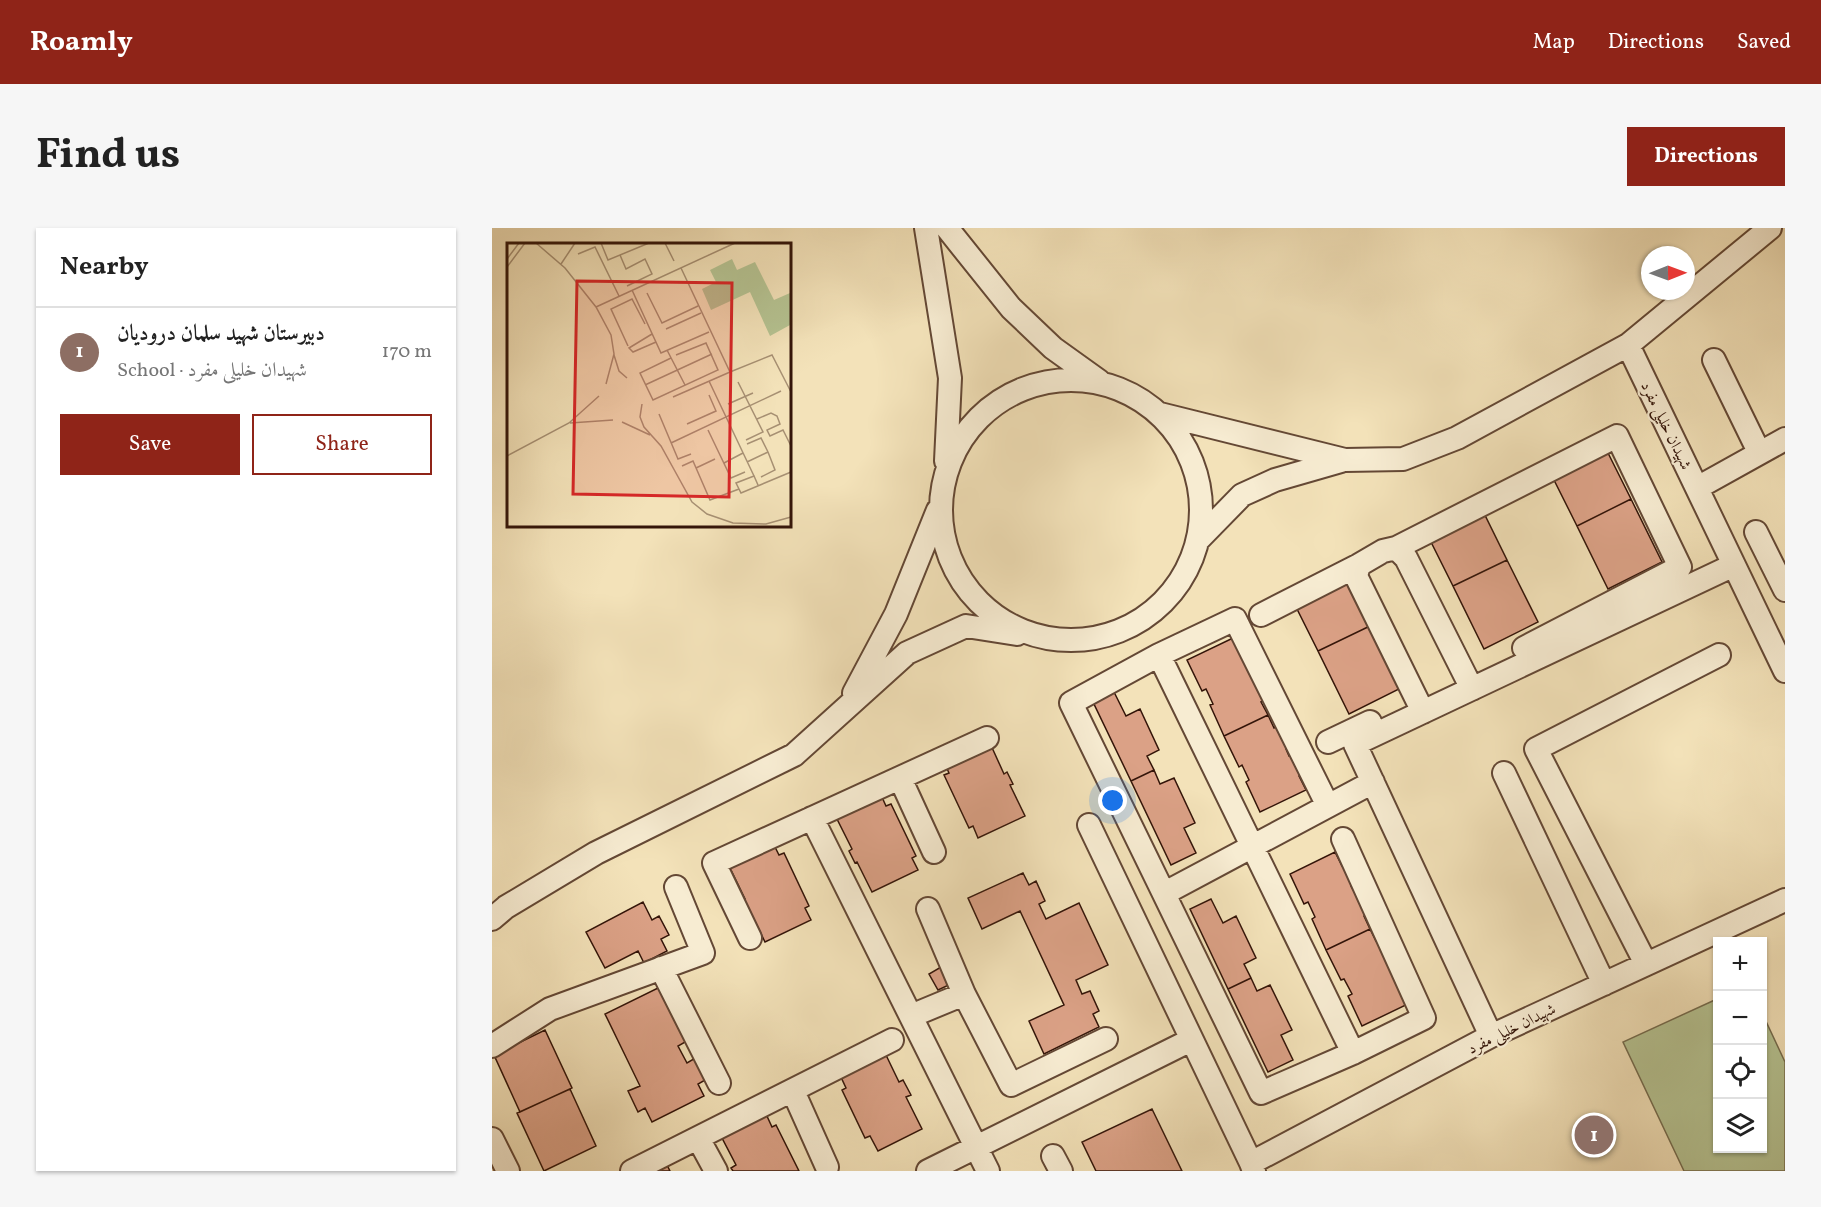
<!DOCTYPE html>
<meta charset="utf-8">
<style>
body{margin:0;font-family:Vollkorn,Amiri,serif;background:#f6f6f6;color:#222}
.controls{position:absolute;right:18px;bottom:18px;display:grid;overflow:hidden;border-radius:0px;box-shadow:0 2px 4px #0004}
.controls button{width:54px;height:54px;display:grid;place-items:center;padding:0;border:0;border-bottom:2px solid #e0e0e0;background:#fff;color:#222;font:30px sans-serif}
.compass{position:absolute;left:1149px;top:18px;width:54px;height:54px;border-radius:50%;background:#fff;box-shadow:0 2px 4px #0004;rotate:89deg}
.you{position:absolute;left:621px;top:573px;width:21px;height:21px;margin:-15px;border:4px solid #fff;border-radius:50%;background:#1a73e8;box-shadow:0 0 0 9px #1a73e833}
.badge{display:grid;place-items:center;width:39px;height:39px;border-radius:50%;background:#8f2418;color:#fff;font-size:20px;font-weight:700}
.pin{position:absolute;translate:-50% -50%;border:3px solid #fff;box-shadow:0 2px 6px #0006}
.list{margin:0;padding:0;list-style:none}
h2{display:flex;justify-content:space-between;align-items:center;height:78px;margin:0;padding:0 24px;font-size:26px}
h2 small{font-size:20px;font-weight:400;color:#767676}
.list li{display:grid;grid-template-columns:39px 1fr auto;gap:18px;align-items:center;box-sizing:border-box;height:90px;padding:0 24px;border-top:2px solid #e0e0e0}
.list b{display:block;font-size:22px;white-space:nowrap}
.list p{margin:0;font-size:20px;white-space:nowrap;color:#767676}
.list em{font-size:20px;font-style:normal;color:#767676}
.actions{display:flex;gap:12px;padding:18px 24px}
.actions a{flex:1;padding:14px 0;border:2px solid #8f2418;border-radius:0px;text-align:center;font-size:21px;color:#8f2418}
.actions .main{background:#8f2418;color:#fff}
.icon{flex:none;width:33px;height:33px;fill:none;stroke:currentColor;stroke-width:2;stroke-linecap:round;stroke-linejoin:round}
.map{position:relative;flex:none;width:1293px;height:943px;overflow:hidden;border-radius:0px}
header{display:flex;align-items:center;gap:36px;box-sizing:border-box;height:84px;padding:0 30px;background:#8f2418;color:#fff}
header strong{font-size:28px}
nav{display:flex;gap:33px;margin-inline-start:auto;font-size:21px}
.intro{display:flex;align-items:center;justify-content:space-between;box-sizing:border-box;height:144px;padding:0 36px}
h1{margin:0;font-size:42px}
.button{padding:15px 27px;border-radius:0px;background:#8f2418;color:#fff;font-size:21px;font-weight:700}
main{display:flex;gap:36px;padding:0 36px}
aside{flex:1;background:#fff;border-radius:0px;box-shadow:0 2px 4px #0004}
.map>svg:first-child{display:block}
</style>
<header>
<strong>Roamly</strong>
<nav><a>Map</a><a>Directions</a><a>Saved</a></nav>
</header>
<div class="intro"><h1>Find us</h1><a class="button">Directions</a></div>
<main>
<aside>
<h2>Nearby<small></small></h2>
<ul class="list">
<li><span class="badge" style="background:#8d6e63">1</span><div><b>دبیرستان شهید سلمان درودیان</b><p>School · شهیدان خلیلی مفرد</p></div><em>170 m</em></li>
</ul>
<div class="actions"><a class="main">Save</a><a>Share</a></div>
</aside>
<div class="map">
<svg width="1293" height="943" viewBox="0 0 1293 943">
<rect width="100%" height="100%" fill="#f3e2b9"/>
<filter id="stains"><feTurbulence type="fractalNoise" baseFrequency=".00333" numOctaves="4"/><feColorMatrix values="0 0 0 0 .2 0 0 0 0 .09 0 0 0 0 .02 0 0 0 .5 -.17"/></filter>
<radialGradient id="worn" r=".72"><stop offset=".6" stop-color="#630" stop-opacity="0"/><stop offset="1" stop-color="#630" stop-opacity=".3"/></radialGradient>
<path fill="#b6c493" stroke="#756c4e" stroke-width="1.5" d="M1225,771L1226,920H1270L1271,787L1293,834V943H1192L1131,814Z"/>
<path fill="#dba186" stroke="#341509" stroke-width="1.5" d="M1109,211L1139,271L1085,298L1055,238Z
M985,271L1015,332L961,358L931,298Z
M1139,271L1170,334L1116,361L1085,298Z
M1015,332L1046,394L992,421L961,358Z
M850,336L880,397L826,423L796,363Z
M880,397L911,459L857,486L826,423Z
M741,410L761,443L757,445L761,452L774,472L769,474L776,487L732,508L718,477L721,476L714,461L710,463L695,432Z
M622,464L634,488L648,481L667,522L655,528L662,542L639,553L601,474Z
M776,487L782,500L786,498L797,520L794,521L797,528L800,526L810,546L807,548L814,562L768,584L754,554L757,552L750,537L747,539L732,508Z
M497,513L512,546L515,544L521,556L518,557L533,588L486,610L481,598L477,600L452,547L457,545L452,534Z
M662,542L668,556L682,550L703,595L692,600L704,625L679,637L639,553Z
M389,567L394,578L399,576L424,628L420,630L426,642L380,664L365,634L363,635L357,623L360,621L344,589Z
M282,617L287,627L292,625L317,678L313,680L319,692L273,714L258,683L256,685L250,673L253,671L237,638Z
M843,624L850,638L853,636L863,657L859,658L863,665L866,664L876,686L872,688L878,701L834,722L820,691L823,689L816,674L812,676L798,646Z
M531,645L537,657L544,653L553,673L547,676L554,691L587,675L616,737L584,752L590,766L598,763L607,783L601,786L607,799L552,826L537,793L572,777L528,683L490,701L476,670Z
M719,671L731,695L744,688L764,730L752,736L759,750L736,761L698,681Z
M151,674L160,692L167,688L177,707L169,711L175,723L152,735L146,723L113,740L94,704Z
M878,701L884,713L888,711L916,776L870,798L856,768L860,766L852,751L849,752L834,722Z
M449,739L459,756L446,762L437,746Z
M759,750L765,763L778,757L800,802L789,807L801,832L776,844L736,761Z
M168,759L195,813L186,818L195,835L205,829L215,851L206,856L212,868L160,894L153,880L146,884L136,863L148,858L113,786Z
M53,802L80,860L28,884L2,827Z
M393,825L407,854L411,852L419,867L414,869L430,901L386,923L378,908L373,910L350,862L354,860L348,847Z
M78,861L104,918L52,943L25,885Z
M660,881L690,943H604L590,914Z
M274,886L280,899L284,897L307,943H241L239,940L244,937L229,908Z
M173,933L178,943H153Z"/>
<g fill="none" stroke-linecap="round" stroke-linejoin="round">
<defs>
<path id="minor" d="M434,0L458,150L454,233
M455,0L519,80L561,120L607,153
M1136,117L1293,443
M1222,132L1267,224
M449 282a130 130 0 1 1 260 0a130 130 0 1 1-260 0Z
M668,186L853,232L911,231L965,210L1136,117L1278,0
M1205,260L1293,211
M1264,304L1293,362
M706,312L750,267L783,252L849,233
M904,320L1125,208L1188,339L1032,420
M769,387L867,337
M667,427L861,825
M362,465L404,386L446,282
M931,484L864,348L867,337L891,323L904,320L914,330L980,461
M836,514L878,494
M1012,545L1112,756
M408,550L442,624
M836,578L743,391L667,427L579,475L769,865L861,825L932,790L851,611
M320,590L496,943
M597,597L759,935
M673,665L881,554
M436,681L472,766L519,857L614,811
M0,691L14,679L104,625L302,527L415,425L474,398L525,406
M258,710L222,635L495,510
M1154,736L1044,521L1227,427
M169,740L227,855
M419,788L472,766
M999,808L863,516L1242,337
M0,818L58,781L211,725L184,659
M301,863L335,939
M206,910L224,943
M0,911L16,943
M561,928L569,943
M140,943L400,812
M436,943L699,812
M762,943L759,935L999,808L1293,672"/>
</defs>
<use href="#minor" stroke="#644835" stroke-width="26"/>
<use href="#minor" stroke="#f7ecd2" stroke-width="22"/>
</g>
<g text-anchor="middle" stroke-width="4.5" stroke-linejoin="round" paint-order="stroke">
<g font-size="16" fill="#341509" stroke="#f7ecd2">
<text transform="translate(1175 197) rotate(64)" y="6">شهیدان خلیلی مفرد</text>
<text transform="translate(1019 800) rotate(-26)" y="6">شهیدان خلیلی مفرد</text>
</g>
</g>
<g transform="translate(15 15)">
<rect width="284" height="284" fill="#f3e2b9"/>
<path d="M225,16L230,27L248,19L267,57L283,50V82L263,93L243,49L204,67L195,46L209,39L203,27Z" fill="#b6c493"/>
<path fill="none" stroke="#a79073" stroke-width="1.5" d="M29,0L58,25L89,64L104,92L107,111L99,141M94,0L101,17L142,0M158,0L167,18M71,11L88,4L112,53M113,12L119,26L138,16L145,31L120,43M0,16L12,0M54,21L68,0M0,24L18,0M174,25L223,129L265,112L284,149M125,47L154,110L202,89M140,50L155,80L191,63M89,64L228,0M159,86L194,70M145,91L122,105L126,109L149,99M121,103L104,66L125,56L138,81M160,107L178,142M107,112L112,128L120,135M164,115L133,130L146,157L211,127L199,100L169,112M202,138L247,233M231,139L256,189L239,197M138,142L205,111M166,154L223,129M135,161L133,174L137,184L154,203L185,259L200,271L226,280L259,281L284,274M221,161L246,150M152,171L171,216L184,211M250,176L264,170L270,173L273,181L260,187L263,193L276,187L284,203M115,179L143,192M63,180L106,177M180,181L209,168L202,152M201,187L224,235L238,229M164,200L274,148M240,201L254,195L261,209L268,227L254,234M0,213L62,180L92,153M240,219L261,209M217,220L236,210M175,223L186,218L203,257L232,246M189,225L208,216M251,242L247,233L229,240L234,250L284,229"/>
<path fill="#d62828" fill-opacity="0.15" stroke="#d62828" stroke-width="3" d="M70,38L225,40L222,254L66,251Z"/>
<rect width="284" height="284" fill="none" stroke="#341509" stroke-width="3"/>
</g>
<rect width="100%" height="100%" filter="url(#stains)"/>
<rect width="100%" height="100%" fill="url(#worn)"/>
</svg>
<div class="controls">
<button>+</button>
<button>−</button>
<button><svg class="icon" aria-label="locate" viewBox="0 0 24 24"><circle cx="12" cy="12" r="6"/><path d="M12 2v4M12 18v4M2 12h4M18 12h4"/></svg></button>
<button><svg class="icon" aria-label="layers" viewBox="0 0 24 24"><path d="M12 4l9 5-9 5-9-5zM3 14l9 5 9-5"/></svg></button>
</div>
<svg class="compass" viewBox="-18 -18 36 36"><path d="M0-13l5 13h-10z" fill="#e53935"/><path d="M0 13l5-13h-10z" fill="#767676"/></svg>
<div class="you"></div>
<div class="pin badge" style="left:1102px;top:907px;background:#8d6e63">1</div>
</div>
</main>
